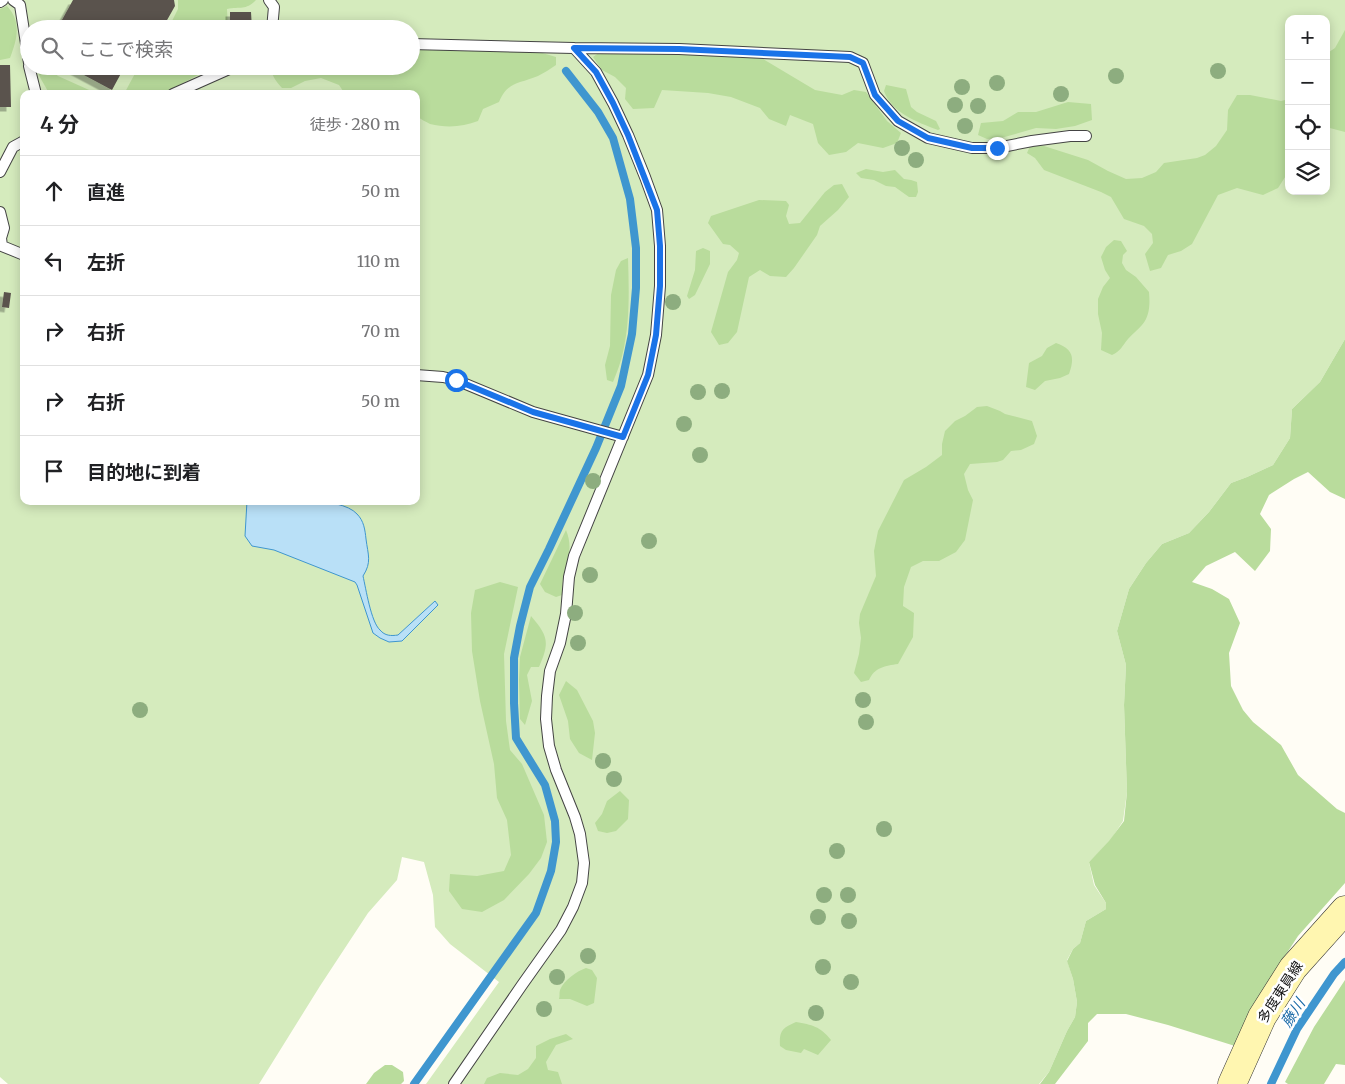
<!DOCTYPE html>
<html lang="ja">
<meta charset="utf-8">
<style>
body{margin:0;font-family:Merriweather,"Noto Sans JP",serif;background:#f2f2f2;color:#202124}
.controls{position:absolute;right:15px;top:15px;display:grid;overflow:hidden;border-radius:10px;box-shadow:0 2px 12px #0003}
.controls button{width:45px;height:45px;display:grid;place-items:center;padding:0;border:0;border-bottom:1px solid #e0e0e0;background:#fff;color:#202124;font:25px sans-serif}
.stop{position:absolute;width:15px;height:15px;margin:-11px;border:4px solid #1a73e8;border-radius:50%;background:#fff}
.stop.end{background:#1a73e8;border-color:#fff;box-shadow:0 1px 5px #0008}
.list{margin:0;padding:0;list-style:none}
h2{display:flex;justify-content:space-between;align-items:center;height:65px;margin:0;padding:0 20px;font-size:21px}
h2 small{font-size:16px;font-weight:400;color:#757577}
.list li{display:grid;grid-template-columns:32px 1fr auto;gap:15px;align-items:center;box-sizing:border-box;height:70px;padding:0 20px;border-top:1px solid #e0e0e0}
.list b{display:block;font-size:19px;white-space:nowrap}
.list em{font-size:16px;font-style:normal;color:#757577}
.icon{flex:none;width:28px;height:28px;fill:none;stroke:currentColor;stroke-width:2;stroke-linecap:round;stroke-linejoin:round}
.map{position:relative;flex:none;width:1345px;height:1084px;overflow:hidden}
.search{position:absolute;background:#fff;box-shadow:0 2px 12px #0003;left:20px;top:20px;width:400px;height:55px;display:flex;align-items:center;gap:12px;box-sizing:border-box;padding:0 18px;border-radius:28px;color:#757577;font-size:19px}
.panel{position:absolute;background:#fff;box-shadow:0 2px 12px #0003;left:20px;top:90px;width:400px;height:415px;border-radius:10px}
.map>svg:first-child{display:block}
</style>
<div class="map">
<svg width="1345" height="1084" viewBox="0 0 1345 1084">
<defs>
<filter id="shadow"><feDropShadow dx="-4.5" dy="4.5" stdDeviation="0" flood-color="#0004"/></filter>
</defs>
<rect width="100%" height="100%" fill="#fffdf5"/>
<path fill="#d5ebbd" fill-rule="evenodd" d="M0,0H1345V339L1320,382L1292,409L1290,438L1273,465L1247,477L1231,483L1209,512L1189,533L1162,544L1146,563L1129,589L1117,631L1126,665L1124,705L1127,792L1123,821L1110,841L1089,862L1094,885L1106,903V909L1086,921L1080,943L1073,949L1067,960L1073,979L1077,1002L1075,1017L1067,1031L1049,1072L1039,1084H426L499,982L450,944L435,927L433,895L424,862L402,857L397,880L368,913L320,986L259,1084H8L0,1077ZM1289,19H1326V191H1289ZM29,29H411V66H29ZM24,94H416V501H24Z"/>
<path fill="#b9dc9c" d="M178,0H256C245,11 241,6 227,9L228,29H168L178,9Z
M7,6C22,22 17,40 10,58L0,60V9Z
M1345,30V132L1326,127V54L1335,48Z
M411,50H532L556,57V65C550,69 544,73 538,76C519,84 508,81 499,102L483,109L478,121C463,127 446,128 430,124C426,122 421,119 416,116V94H345L339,85L321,78L305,81L291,88H282C277,82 270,75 272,66H411Z
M600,52L730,55L763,59L815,90L842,95L854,90L866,92L887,121L901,133L897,143L883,148L858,143L846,152L829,155L818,143L813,124L790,115L786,126L769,119L760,108L731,97L708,93L662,90L654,108L633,109L625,99L626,88L615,77L602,70L593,57Z
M36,66H46L58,76L98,94H49C45,84 38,77 36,66Z
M139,66H215L162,94H124Z
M886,85L906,89L911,107L917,112L936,121L940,129L938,130C917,122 892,113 884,91Z
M1237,95H1250L1281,101L1289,99V171L1278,188L1263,195L1237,188L1218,195L1192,244L1181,251L1168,255L1161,268L1150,271L1145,254L1153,243L1152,234L1144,226L1124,219L1111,197L1101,192L1044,170L1035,158L1027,153L1030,146H1044L1088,160L1108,171L1126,179L1142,178L1156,172L1164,163L1197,158L1205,155L1216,146L1227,130L1228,110Z
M1068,102L1091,104L1092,120L1075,126L1056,129L1036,128L1001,138L987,139L978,135L981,123L1003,121L1018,112H1036Z
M866,169L883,172L895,170L904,179L911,180L917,182L918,192L916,197H909L895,187L886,186L874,180L861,178L856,173Z
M842,184L849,197L838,210L820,226L817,235L794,268L786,277L770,276L760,270L749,277L737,332L728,343L719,345L711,332L728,272L737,260L739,253L730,245L723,244L708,223L711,216L759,200L786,201L789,205L786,216L789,224L800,223L825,192L834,185Z
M1114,240L1121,241L1127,251L1123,255L1122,263L1126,270L1136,277L1149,292C1150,303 1150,316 1142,325C1138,330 1132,334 1128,339C1122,346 1121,351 1112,355L1101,350L1102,333L1098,314V299L1103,287L1110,278L1105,270L1101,257L1106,247Z
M703,248L710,251V264L695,295L689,299L687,296L695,270L696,251Z
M628,258C629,289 630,322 623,352C621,362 617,372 613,382L607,380L605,365L610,346L611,295L616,270L621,261Z
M1345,339V499L1330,492L1308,472L1294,479L1269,495L1260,514L1271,529L1270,551L1255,571L1235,552L1206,566L1192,582L1212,589L1229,599L1240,623L1229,653L1231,686L1243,710L1253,722L1281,745L1298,775L1337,809L1345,813V883L1298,936L1259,996L1235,1046L1168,1025L1126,1014H1097L1088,1023V1041L1055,1084H1040L1049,1072L1067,1031L1075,1017L1077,1002L1073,979L1067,961L1073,949L1080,943L1086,921L1106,909V903L1095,885L1089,862L1109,841L1124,821L1127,792L1124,705L1126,665L1117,631L1129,589L1146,563L1162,544L1189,533L1209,512L1231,483L1247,477L1273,465L1290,438L1292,409L1320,382Z
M1056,343C1073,349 1075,357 1069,374L1060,378L1045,381L1035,390L1026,387L1029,363L1042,356L1047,348Z
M987,406L1000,411L1005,414L1032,421L1037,436L1034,444L1021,450L1011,451L1003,460L997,462L970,464L964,474L968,490L973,500L965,540L956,552L939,561H923L911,567L904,587L903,606L914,613L913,637L898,664C885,666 875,667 869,680L861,682L854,673L859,654L861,638L859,623L860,614L876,576L874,551L878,531L904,480L926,467L942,455V444L945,431L955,421L965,416L977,407Z
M566,530C573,547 568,558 564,574C562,581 562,588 562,595L556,597L545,592L540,584Z
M500,582L518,587L504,654L506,721L510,750L522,764L544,815L547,842L541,858L529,874L504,900L482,912L462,909L449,891L450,874L477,876L504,871L511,855L507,820L497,798L494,764L480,701L472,651L471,613L475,590Z
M531,616C548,636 550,642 539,667H531L527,675L532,701L525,725L520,719L519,680L520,657Z
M566,681L577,690L593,721L595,733L592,760L579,753L570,739L568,721L559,695Z
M620,791L629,800L628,819L616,831L607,833L598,831L595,823L602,814L607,801Z
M586,968L592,970L597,978L594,1003L587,1006L570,999H559C560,996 559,993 560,990C564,980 577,971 586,968Z
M1345,980V1065L1336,1064L1324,1084H1288L1285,1082L1314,1027Z
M796,1022C812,1025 820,1026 831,1040L818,1055L804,1049L801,1053L786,1050L780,1046C779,1031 782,1028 796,1022Z
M566,1034L573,1039L556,1045L546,1062L548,1070L558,1072L562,1084H484L487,1078L500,1073L518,1075L528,1069L536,1058V1046L550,1039Z
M385,1065H392L403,1072L404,1081L401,1084H366L374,1073Z"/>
<path fill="#b9e0f7" stroke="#3f96cf" d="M247,501C273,501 340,495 357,514C364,521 365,530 366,539C368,555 372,562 363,576C366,589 371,622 380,630C385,636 391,636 398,635L435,601L438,605L402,641L389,642L380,638L373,633L357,585L355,582L274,550L252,546L245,536Z"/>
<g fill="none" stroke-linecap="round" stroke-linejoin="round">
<path stroke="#3f96cf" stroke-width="8" d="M414,1084L536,913L551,871L556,842L555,821L545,785L516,738L514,703V658L520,626L530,587L549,549L596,448L621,386L632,334L636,288V248L630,199L613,138L598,112L566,71
M1271,1084L1297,1029L1334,974L1345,962"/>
</g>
<path fill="#5a524d" filter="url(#shadow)" d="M73,0H174L175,6L162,29H57Z
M230,12H251L252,29H230Z
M0,65H10L11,107H0Z
M67,66H125L112,90Z
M4,292L11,293L9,308L2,307Z"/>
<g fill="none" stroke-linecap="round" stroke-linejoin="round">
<defs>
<path id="lane" d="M13,0L20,5L29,63
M269,0L274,7L272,29
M0,2L3,0
M411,44L574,48L596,72L613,103L628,135L645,177L657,210L660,246V286L656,335L648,375L574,556L569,577L566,614L560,643L550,671L547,696L546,719L549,746L556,770L575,817L580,834L584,863L582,883L573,907L561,930L522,985L454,1084
M574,48L679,49L850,57L863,63L875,95L898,121L928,138L972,148H997L1032,141L1070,136H1086
M29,66L36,94
M173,94L236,66
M0,172L13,147L24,141
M0,212L4,228L1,238L2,246L24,255
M416,375L443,377L456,380L533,412L623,437"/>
<path id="secondary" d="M1232,1084L1262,1017L1293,968L1345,910"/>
</defs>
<use href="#lane" stroke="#444" stroke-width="12"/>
<use href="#secondary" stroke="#333" stroke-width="29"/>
<use href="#lane" stroke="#fff" stroke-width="10"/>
<use href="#secondary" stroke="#fff6b0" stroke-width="28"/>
</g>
<g fill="#8dad7f">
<circle cx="1218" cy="71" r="8"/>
<circle cx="1116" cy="76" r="8"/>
<circle cx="997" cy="83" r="8"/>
<circle cx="962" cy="87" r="8"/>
<circle cx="1061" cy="94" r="8"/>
<circle cx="955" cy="105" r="8"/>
<circle cx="978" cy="106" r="8"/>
<circle cx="965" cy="126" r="8"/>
<circle cx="902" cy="148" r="8"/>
<circle cx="916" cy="160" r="8"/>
<circle cx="673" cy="302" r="8"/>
<circle cx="722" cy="391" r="8"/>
<circle cx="698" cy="392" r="8"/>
<circle cx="684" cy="424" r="8"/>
<circle cx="700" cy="455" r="8"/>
<circle cx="593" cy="481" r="8"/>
<circle cx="649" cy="541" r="8"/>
<circle cx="590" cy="575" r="8"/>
<circle cx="575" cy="613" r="8"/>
<circle cx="578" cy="643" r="8"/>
<circle cx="863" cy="700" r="8"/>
<circle cx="140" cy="710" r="8"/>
<circle cx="866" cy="722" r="8"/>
<circle cx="603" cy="761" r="8"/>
<circle cx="614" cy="779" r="8"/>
<circle cx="884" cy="829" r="8"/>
<circle cx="837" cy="851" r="8"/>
<circle cx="824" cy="895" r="8"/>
<circle cx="848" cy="895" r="8"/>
<circle cx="818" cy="917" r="8"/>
<circle cx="849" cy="921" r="8"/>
<circle cx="588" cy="956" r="8"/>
<circle cx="823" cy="967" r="8"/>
<circle cx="557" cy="977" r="8"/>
<circle cx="851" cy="982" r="8"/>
<circle cx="544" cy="1009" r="8"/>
<circle cx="816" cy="1013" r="8"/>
</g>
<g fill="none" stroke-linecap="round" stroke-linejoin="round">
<path stroke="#1a73e8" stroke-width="6" d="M456,380L533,412L623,437L648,375L656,335L660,286V246L657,210L628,135L613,103L596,72L574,48L679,49L850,57L863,63L875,95L898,121L928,138L972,148H997"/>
</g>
<g text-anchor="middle" stroke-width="5" stroke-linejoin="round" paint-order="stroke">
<g font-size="14" fill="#111" stroke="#fff">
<text transform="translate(1280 992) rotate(-57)" y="5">多度東員線</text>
</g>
<g font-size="15" font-style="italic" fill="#1768a6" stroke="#fff">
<text transform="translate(1293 1013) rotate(-57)" y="5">藤川</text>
</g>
</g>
</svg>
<div class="controls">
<button>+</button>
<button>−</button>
<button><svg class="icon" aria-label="locate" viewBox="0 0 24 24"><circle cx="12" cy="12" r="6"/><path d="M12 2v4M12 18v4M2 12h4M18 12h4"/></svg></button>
<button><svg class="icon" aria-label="layers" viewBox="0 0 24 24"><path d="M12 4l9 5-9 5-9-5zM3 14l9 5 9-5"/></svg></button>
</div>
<div class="stop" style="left:456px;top:380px"></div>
<div class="stop end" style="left:997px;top:148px"></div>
<div class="search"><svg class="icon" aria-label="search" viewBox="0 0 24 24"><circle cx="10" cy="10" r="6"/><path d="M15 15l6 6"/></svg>ここで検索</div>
<section class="panel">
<h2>4 分<small>徒歩 · 280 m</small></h2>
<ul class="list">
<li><svg class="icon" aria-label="ahead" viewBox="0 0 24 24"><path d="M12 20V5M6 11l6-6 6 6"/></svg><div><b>直進</b></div><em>50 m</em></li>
<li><svg class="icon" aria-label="left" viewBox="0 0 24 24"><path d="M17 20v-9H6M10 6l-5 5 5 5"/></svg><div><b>左折</b></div><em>110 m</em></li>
<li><svg class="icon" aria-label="right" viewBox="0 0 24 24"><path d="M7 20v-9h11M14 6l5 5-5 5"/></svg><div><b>右折</b></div><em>70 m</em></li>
<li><svg class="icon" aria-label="right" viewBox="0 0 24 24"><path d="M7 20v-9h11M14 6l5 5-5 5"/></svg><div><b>右折</b></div><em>50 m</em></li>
<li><svg class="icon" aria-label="arrive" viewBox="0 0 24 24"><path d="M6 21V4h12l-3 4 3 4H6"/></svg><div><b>目的地に到着</b></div></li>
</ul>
</section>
</div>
